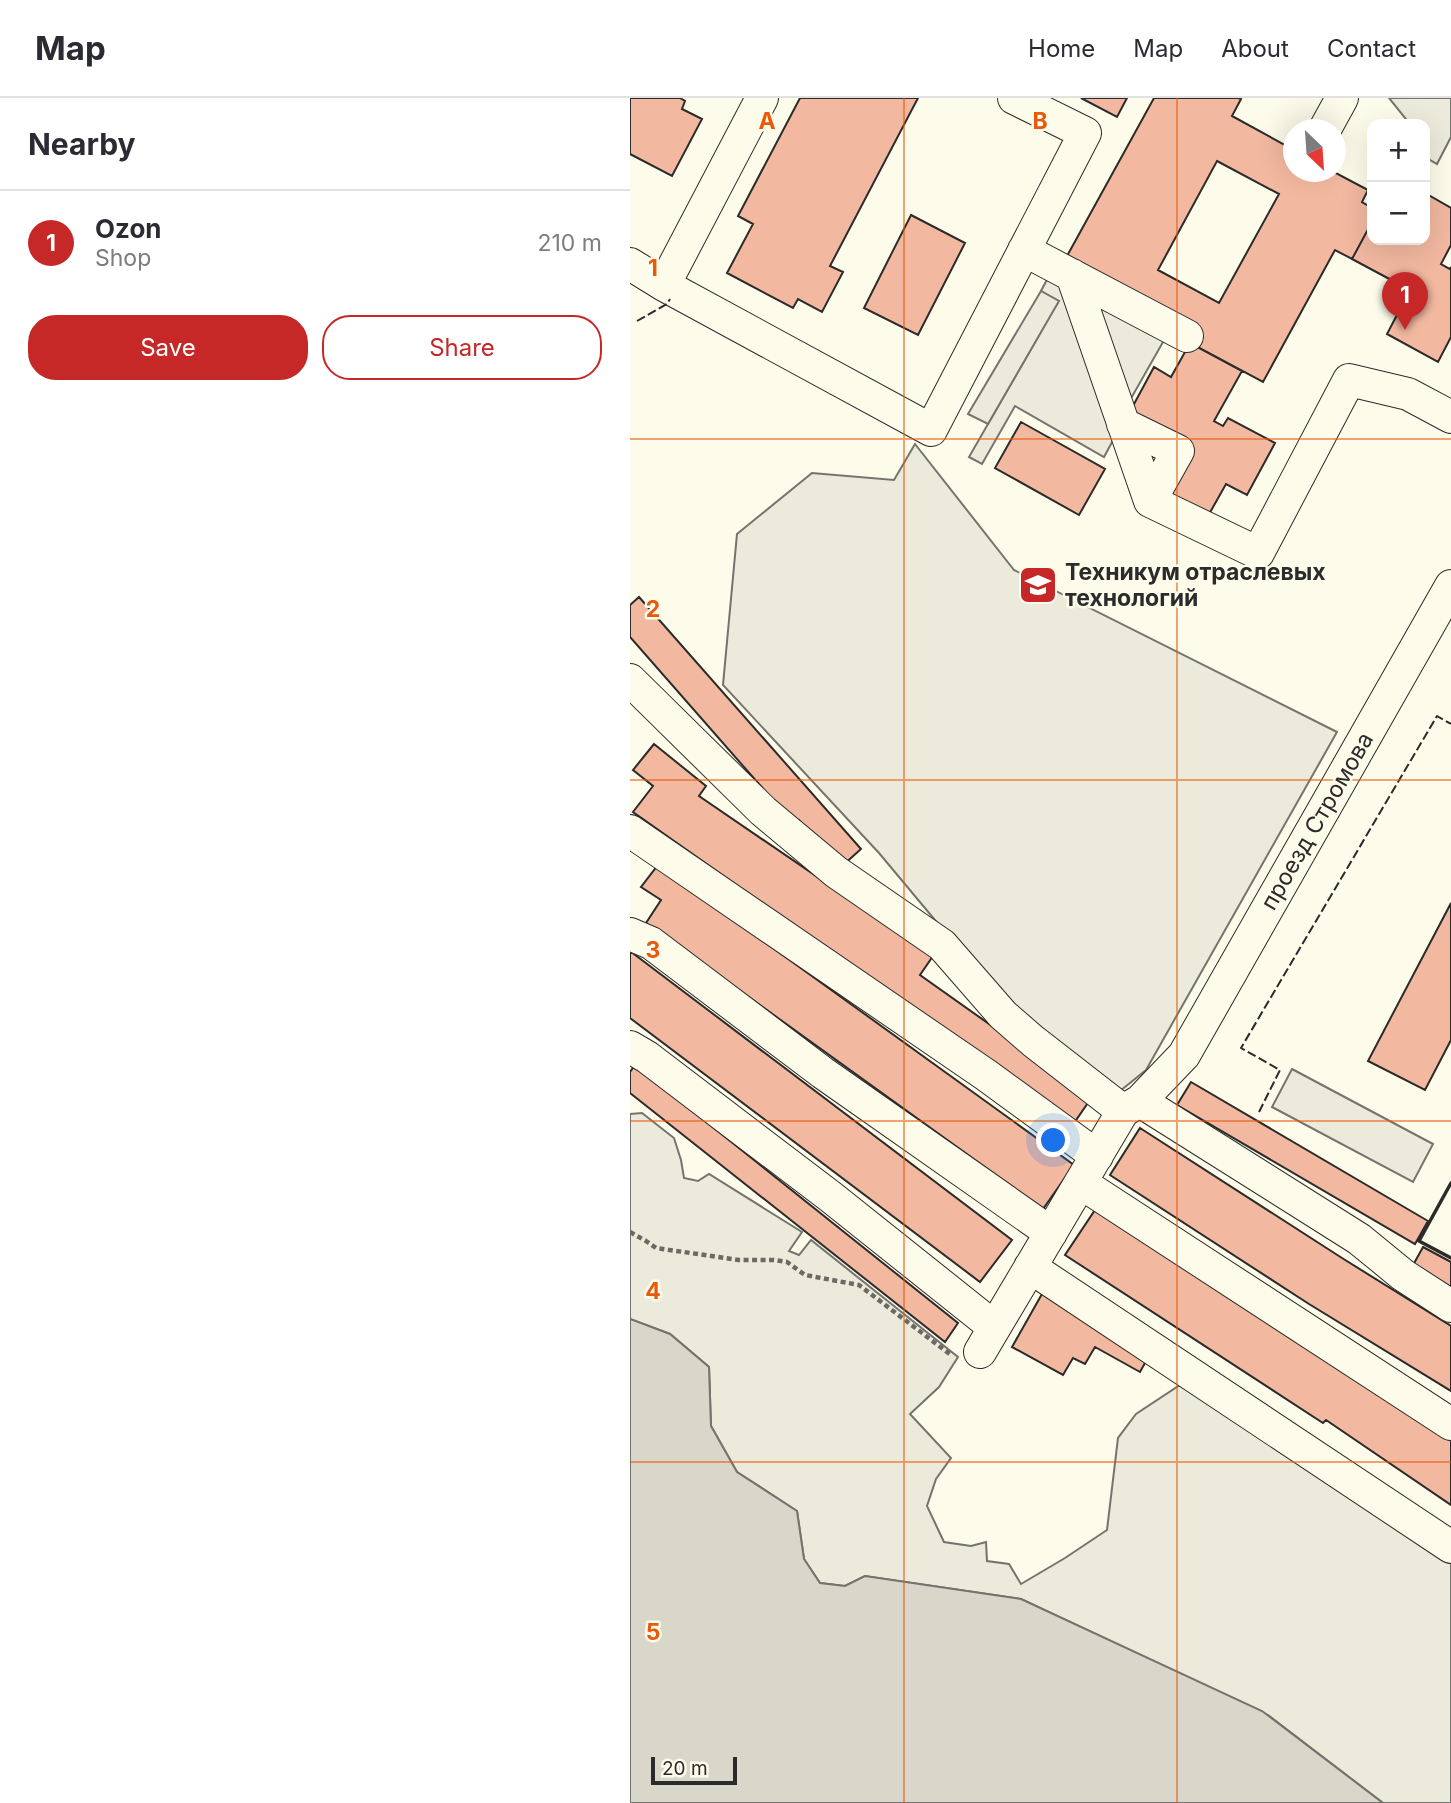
<!DOCTYPE html>
<meta charset="utf-8">
<style>
body{margin:0;font-family:Inter,sans-serif;background:#f7f7f7;color:#2b2b33}
.controls{position:absolute;right:21px;top:21px;display:grid;overflow:hidden;border-radius:14px;box-shadow:0 7px 28px #0002}
.controls button{width:63px;height:63px;display:grid;place-items:center;padding:0;border:0;border-bottom:2px solid #e1e1e2;background:#fff;color:#2b2b33;font:35px sans-serif}
.compass{position:absolute;left:653px;top:21px;width:63px;height:63px;border-radius:50%;background:#fff;box-shadow:0 7px 28px #0002;rotate:155deg}
.scale{position:absolute;left:21px;bottom:18px;width:86px;box-sizing:border-box;padding-left:7px;border:4px solid #2b2b2b;border-top:0;font-size:19px;line-height:24px;white-space:nowrap;color:#2b2b2b;-webkit-text-stroke:5px #fdfbea;paint-order:stroke}
.you{position:absolute;left:424px;top:1043px;width:24px;height:24px;margin:-18px;border:5px solid #fff;border-radius:50%;background:#1a73e8;box-shadow:0 0 0 10px #1a73e833}
.badge{display:grid;place-items:center;width:46px;height:46px;border-radius:50%;background:#c62828;color:#fff;font-size:23px;font-weight:700}
.pin{position:absolute;translate:-50% -58px;filter:drop-shadow(0 2px 4px #0008)}
.pin::after{content:'';position:absolute;top:37px;width:24px;height:21px;background:inherit;clip-path:polygon(0 0,100% 0,50% 100%)}
.list{margin:0;padding:0;list-style:none}
h2{display:flex;justify-content:space-between;align-items:center;height:91px;margin:0;padding:0 28px;font-size:30px}
h2 small{font-size:23px;font-weight:400;color:#7c7c81}
.list li{display:grid;grid-template-columns:46px 1fr auto;gap:21px;align-items:center;box-sizing:border-box;height:105px;padding:0 28px;border-top:2px solid #e1e1e2}
.list b{display:block;font-size:26px;white-space:nowrap}
.list p{margin:0;font-size:23px;white-space:nowrap;color:#7c7c81}
.list em{font-size:23px;font-style:normal;color:#7c7c81}
.actions{display:flex;gap:14px;padding:21px 28px}
.actions a{flex:1;padding:16px 0;border:2px solid #c62828;border-radius:28px;text-align:center;font-size:24px;color:#c62828}
.actions .main{background:#c62828;color:#fff}
.map{position:relative;flex:none;width:821px;height:1705px;overflow:hidden}
header{display:flex;align-items:center;gap:42px;box-sizing:border-box;height:98px;padding:0 35px;background:#fff;border-bottom:2px solid #e1e1e2}
header strong{font-size:33px}
nav{display:flex;gap:38px;margin-inline-start:auto;font-size:24px}
main{display:flex}
aside{flex:1;background:#fff}
.map>svg:first-child{display:block}
</style>
<header>
<strong>Map</strong>
<nav><a>Home</a><a>Map</a><a>About</a><a>Contact</a></nav>
</header>
<main>
<aside>
<h2>Nearby<small></small></h2>
<ul class="list">
<li><span class="badge">1</span><div><b>Ozon</b><p>Shop</p></div><em>210 m</em></li>
</ul>
<div class="actions"><a class="main">Save</a><a>Share</a></div>
</aside>
<div class="map">
<svg width="821" height="1705" viewBox="0 0 821 1705">
<rect width="100%" height="100%" fill="#fdfbea"/>
<path fill="#ecebdb" stroke="#74746e" stroke-width="2" d="M759,0H821V39L807,66L795,59V26H773L776,21Z
M420,176L438,187L487,335L474,359L385,308L352,366L339,359L428,204L411,193Z
M450,192L537,237L491,318Z
M285,346L384,472L707,634L516,972L490,993L380,912L249,755L93,587L107,436L182,375L264,382Z
M662,971L803,1046L783,1084L642,1009Z
M12,1015L44,1040L51,1062L54,1080L68,1083L79,1076L172,1134L159,1153L169,1157L181,1142L328,1259L309,1289L280,1316L321,1360L306,1381L297,1408L314,1444L341,1448L356,1444L357,1463L379,1466L391,1486L435,1460L477,1432L488,1340L506,1316L550,1287L821,1458V1705H753L638,1617L391,1501L235,1478L215,1488L190,1485L174,1461L167,1413L107,1374L81,1328L79,1269L40,1236L0,1221V1016Z"/>
<path fill="#eceadb" stroke="#74746e" stroke-width="2" d="M411,193L429,203L358,326L338,316Z"/>
<path fill="#d8d7c9" stroke="#74746e" stroke-width="2" d="M0,1221L40,1236L79,1269L81,1328L107,1374L167,1413L174,1461L190,1485L215,1488L235,1478L391,1501L632,1613L753,1705H0Z"/>
<path fill="#f2b8a0" stroke="#2b2b2b" stroke-width="2" fill-rule="evenodd" d="M0,0H50L55,3L52,11L72,21L42,78L0,56Z
M170,0H288L200,168L213,174L192,214L168,201L163,210L97,175L123,126L108,118Z
M451,0H497L487,19Z
M524,0H608L611,1L602,18L664,52V74H704L738,92L732,104L742,110V124L722,161L705,152L633,284L560,245L437,158ZM587,63L649,96L589,205L528,172Z
M795,95L821,110V147L811,166L820,171L821,169V239L808,264L757,236L780,192L722,161L742,124V142H795Z
M281,117L335,145L288,237L234,210Z
M560,245L612,273L584,323L593,328L598,320L645,345L617,397L596,386L578,418L531,393L548,346L497,319L524,269L541,279Z
M391,324L475,371L449,417L365,370Z
M9,499L231,751L211,769L169,722L164,726L0,539V507Z
M24,646L76,688L69,698L303,858L290,877L462,999L444,1025L3,714L23,688L3,672Z
M28,767L444,1067L413,1111L16,825L31,802L11,789Z
M821,805V942L795,992L738,963Z
M0,853L382,1142L350,1184L0,920Z
M5,967L328,1225L315,1244L0,995V974Z
M561,984L798,1123L785,1146L547,1007Z
M510,1030L712,1160L821,1228V1293L679,1206L480,1077Z
M467,1109L821,1341V1407L696,1322L693,1325L435,1157Z
M793,1149L821,1164V1193L782,1169Z
M421,1180L525,1247L510,1274L465,1249L455,1266L443,1260L433,1277L382,1249Z"/>
<g fill="none" stroke-linecap="round" stroke-linejoin="round">
<defs>
<path id="minor" d="M695,31L712,0
M394,152L557,238
M0,166L34,187L301,332L455,35L384,0
M442,177L520,403L548,353L493,326
M34,187L132,0
M520,403L628,455L719,282L778,296L821,319
M0,582L133,713L206,774L312,847L373,917L403,943L493,1013
M0,733L356,977L467,1058
M0,836L21,845L193,975L421,1135
M0,949L17,959L201,1099L364,1229
M510,1003L729,1141L773,1177L821,1208
M451,1085L821,1326
M400,1169L821,1449
M350,1254L493,1013L510,1003L554,957L821,488"/>
</defs>
<use href="#minor" stroke="#2b2b2b" stroke-width="34"/>
<path stroke="#6a6964" stroke-width="4.5" stroke-dasharray="5 3.5" stroke-linecap="butt" d="M0,1134L16,1143L26,1150L109,1162H144L157,1164L175,1177L229,1187L321,1257"/>
<use href="#minor" stroke="#fdfbea" stroke-width="32"/>
<path stroke="#2b2b2b" stroke-width="2" stroke-dasharray="9 3.5" stroke-linecap="butt" d="M7,223L37,206L40,201
M629,1014L650,972L611,950L807,618L821,626"/>
<path stroke="#2b2b2b" stroke-width="3.5" d="M821,1085L789,1143L821,1160"/>
</g>
<path fill="none" stroke="#e8590c" stroke-width="2" stroke-opacity="0.55" d="M274,0V1705M547,0V1705M0,341H821M0,682H821M0,1023H821M0,1364H821"/>
<defs>
<symbol id="university-square" viewBox="-11 -11 22 22"><rect x="-9" y="-9" width="18" height="18" rx="4" fill="#c62828" stroke="#fdfbea"/><path d="M0-5L7-2L0 1L-7-2ZM-4 1L0 2.5L4 1V4Q0 6-4 4Z" fill="#fff"/></symbol>
</defs>
<g fill-rule="evenodd">
<use href="#university-square" x="386" y="465" width="44" height="44"/>
</g>
<g text-anchor="middle" stroke-width="5" stroke-linejoin="round" paint-order="stroke">
<g font-size="23" font-weight="bold" fill="#2b2b2b" stroke="#fdfbea" text-anchor="start">
<text x="435" y="482">Техникум отраслевых<tspan x="435" dy="26">технологий</tspan></text>
</g>
<g font-size="23" fill="#2b2b2b" stroke="#fdfbea">
<text transform="translate(687 723) rotate(-60)" y="8">проезд Стромова</text>
</g>
</g>
<g font-size="23" text-anchor="middle" font-weight="bold" fill="#e8590c" stroke="#fdfbea" stroke-width="5" stroke-linejoin="round" paint-order="stroke">
<text x="137" y="31">A</text>
<text x="410" y="31">B</text>
<text x="23" y="178">1</text>
<text x="23" y="519">2</text>
<text x="23" y="860">3</text>
<text x="23" y="1201">4</text>
<text x="23" y="1542">5</text>
</g>
</svg>
<div class="controls">
<button>+</button>
<button>−</button>
</div>
<svg class="compass" viewBox="-18 -18 36 36"><path d="M0-13l5 13h-10z" fill="#e53935"/><path d="M0 13l5-13h-10z" fill="#7c7c81"/></svg>
<div class="scale">20 m</div>
<div class="you"></div>
<div class="pin badge" style="left:775px;top:232px">1</div>
</div>
</main>
